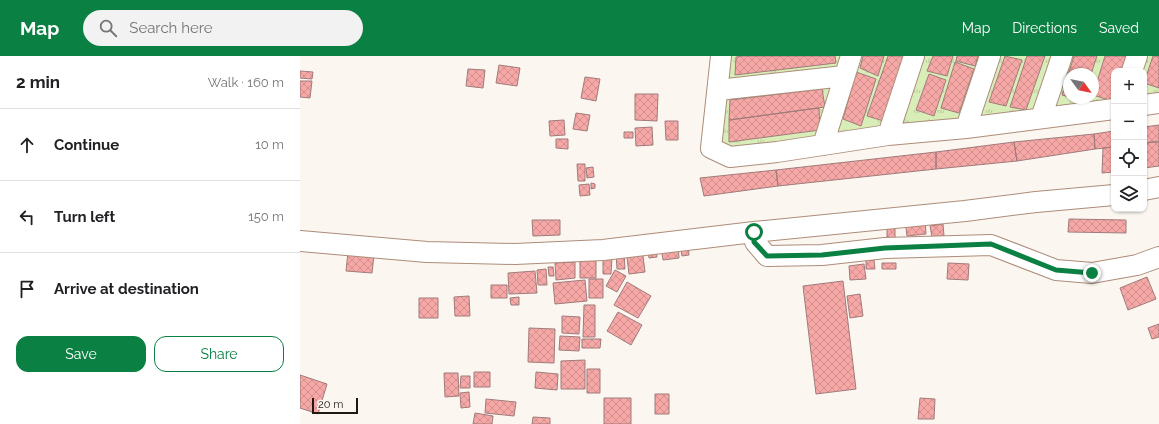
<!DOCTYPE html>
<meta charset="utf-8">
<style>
body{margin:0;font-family:Raleway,sans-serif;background:#f2f2f2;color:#202124}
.controls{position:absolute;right:12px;top:12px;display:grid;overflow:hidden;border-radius:8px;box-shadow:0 1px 3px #0004}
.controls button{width:36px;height:36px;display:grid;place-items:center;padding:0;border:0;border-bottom:1px solid #e0e0e0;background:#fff;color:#202124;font:20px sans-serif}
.compass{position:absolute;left:763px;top:12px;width:36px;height:36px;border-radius:50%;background:#fff;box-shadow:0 1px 3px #0004;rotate:123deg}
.scale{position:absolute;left:12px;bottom:10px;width:46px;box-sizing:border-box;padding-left:4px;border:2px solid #231810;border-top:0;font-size:11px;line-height:14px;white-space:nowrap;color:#231810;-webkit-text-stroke:3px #fcf6f1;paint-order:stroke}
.stop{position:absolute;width:12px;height:12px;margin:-9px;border:3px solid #0b8043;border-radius:50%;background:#fff}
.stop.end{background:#0b8043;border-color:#fff;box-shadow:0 1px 4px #0008}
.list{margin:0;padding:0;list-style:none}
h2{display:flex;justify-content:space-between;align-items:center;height:52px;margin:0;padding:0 16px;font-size:17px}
h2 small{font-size:13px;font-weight:400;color:#757577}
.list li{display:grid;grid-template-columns:26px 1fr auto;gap:12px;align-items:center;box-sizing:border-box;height:72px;padding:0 16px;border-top:1px solid #e0e0e0}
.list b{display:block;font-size:15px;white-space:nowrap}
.list em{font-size:13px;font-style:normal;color:#757577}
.actions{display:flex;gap:8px;padding:12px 16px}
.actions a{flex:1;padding:9px 0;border:1px solid #0b8043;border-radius:12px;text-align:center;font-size:14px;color:#0b8043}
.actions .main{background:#0b8043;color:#fff}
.icon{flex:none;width:22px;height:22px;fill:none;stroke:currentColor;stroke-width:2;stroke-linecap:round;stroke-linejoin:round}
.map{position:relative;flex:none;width:859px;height:368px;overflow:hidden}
header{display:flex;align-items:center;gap:24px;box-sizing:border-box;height:56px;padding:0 20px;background:#0b8043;color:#fff}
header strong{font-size:19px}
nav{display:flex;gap:22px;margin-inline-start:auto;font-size:14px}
.search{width:280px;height:36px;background:#f2f2f2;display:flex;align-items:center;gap:10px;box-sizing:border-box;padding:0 14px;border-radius:22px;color:#757577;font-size:15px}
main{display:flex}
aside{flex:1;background:#fff}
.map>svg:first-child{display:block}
</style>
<header>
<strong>Map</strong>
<div class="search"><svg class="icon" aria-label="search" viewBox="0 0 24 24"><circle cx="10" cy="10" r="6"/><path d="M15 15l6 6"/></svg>Search here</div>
<nav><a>Map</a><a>Directions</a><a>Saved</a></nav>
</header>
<main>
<aside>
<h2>2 min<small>Walk · 160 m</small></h2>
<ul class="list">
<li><svg class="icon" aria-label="ahead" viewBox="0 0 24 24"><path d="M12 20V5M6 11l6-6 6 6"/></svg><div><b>Continue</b></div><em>10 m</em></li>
<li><svg class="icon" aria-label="left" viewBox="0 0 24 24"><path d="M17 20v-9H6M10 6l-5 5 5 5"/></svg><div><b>Turn left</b></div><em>150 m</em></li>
<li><svg class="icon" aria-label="arrive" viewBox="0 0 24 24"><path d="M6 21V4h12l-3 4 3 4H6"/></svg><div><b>Arrive at destination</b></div></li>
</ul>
<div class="actions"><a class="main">Save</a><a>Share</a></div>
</aside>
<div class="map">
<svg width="859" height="368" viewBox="0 0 859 368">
<defs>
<pattern id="grass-tufts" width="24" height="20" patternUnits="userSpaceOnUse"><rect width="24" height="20" fill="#d9edb8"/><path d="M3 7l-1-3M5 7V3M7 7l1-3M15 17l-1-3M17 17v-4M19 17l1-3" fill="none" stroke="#baca9d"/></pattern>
<pattern id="building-cross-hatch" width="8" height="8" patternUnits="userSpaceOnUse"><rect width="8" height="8" fill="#f6a8a7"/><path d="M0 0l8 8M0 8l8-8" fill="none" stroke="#d3908f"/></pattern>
</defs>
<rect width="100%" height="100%" fill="#fcf6f1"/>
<path fill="url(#grass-tufts)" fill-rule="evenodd" d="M421,0H859V47L844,49V15H814V53L477,96L411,92ZM769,18H793V42H769Z"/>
<path fill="url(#building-cross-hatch)" stroke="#a07b7a" d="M443,0H535L536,7L435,19L436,1Z
M563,0H584L578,20L560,12Z
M588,0H609L587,66L567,60Z
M633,0H653L647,20L627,15Z
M657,0H678L675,10L656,5Z
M705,0L722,4L706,50L689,46Z
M727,0H745L726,54L710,51Z
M774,0H797L791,18H769V41L762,39Z
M805,0H826L822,15H814V39L812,45L793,39Z
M853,0H859V32L844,27Z
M655,6L674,13L659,57L641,52Z
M199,9L220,12L217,30L196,27Z
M168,13L185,14L183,32L166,30Z
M0,15L13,16L12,23L0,22Z
M556,16L576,23L561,70L543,63Z
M629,18L646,24L634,60L616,54Z
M285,21L300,23L296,45L281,42Z
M0,25H12L10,42L0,41Z
M522,33L525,51L429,64L430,44Z
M335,38H358L357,65L335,64Z
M519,52L520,74L429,86V64Z
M276,57L290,59L287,75L273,73Z
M264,64L265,79L250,80L249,65Z
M365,65H378V84H366Z
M859,69V85L844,87V71Z
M352,71L353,89L336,90L335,72Z
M814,75V91L795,93L794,78Z
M324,76H333V82H324Z
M794,78L795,93L717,105L714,86Z
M256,83H268V93L256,92Z
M714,86L717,105L636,113V96Z
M859,86V110L844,112V87Z
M814,91V116L802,117L803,92Z
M636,96V113L478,130L476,114Z
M277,108H285V125H278Z
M293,111L294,121L287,122L286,112Z
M476,114L478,130L404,140L400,122Z
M291,127L295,128V132L291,133Z
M289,128L290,139L280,140L279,129Z
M625,162L626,178L607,180L605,164Z
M769,163L826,164V177L768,176Z
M232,164H260V179L233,180Z
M643,168L644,180L632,181L630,170Z
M587,172H595V182H587Z
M388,187L389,199L382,200L380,188Z
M378,188L379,202L363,204L361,190Z
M342,192L345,216L329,218L326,193Z
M356,192L357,201L349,202L348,193Z
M48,196L74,199L72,217L46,215Z
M324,197L325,213H317L316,198Z
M280,200H296V222H280Z
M303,201H312L311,218H303Z
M566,204H574L575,213H566Z
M275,206V222L256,224L255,207Z
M582,207H596V213H582Z
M648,207L669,208L668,224L647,223Z
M564,208L566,223L550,224L549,210Z
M248,211H253L254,220H249Z
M246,213L247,229H238L237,214Z
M315,214L326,220L317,236L306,230Z
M235,215L237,237L209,238L208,217Z
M847,221L856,243L828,254L820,232Z
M289,223H303V242H289Z
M285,224L287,245L255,248L253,227Z
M543,225L556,333L516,338L503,230Z
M327,226L351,240L338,262L314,249Z
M191,229H207V242H191Z
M560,238L563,260L550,262L547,240Z
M169,240L170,260H155L154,241Z
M219,241V249H211L210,242Z
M119,242H138V262H119Z
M284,249H295V281H283Z
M318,256L342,269L331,289L307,275Z
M262,260L280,261L279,278L262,277Z
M859,268V281L852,283L848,272Z
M229,272L255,273L254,307L228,306Z
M260,280L280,281L279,295L259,294Z
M282,283H301L300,292H282Z
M285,304V333H261V305Z
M287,313H300V337H287Z
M174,316H190V331H174Z
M236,316L258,318L257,334L235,332Z
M144,317H158L159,340L145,341Z
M0,319L27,328L18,358L0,352Z
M161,320H170V332H160Z
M169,336L170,351L161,352L160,337Z
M355,338H369V358H355Z
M304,342H331V368H304Z
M620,342L635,343L634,363H618Z
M186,343L216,346L214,360L185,357Z
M175,357L193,360L192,368H173Z
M233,361L250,362V368H232Z"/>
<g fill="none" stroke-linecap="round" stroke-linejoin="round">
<defs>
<path id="minor" d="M421,0L411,92L430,101L477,96L588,79L666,72L814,53
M832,15L837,0
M418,34L544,20
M844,49L859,47
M741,62L762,0
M666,72L690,0
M588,79L614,0
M523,89L551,0
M844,134L859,131
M454,176L455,186L467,200L522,199L585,192L691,189L756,214L792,217L837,209L859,201
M0,185L127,196L215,198L303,194L454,176L665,155L736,146L814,139"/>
</defs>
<use href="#minor" stroke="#ac8d79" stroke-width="22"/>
<use href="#minor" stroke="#fff" stroke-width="20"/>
</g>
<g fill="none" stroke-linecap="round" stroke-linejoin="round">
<path stroke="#0b8043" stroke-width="5" d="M454,176V186L467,200L522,199L585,192L691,188L756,214L792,217"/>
</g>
</svg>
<div class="controls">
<button>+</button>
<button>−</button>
<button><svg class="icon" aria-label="locate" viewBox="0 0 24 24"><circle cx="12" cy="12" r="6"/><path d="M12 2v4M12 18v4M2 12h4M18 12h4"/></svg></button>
<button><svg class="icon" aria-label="layers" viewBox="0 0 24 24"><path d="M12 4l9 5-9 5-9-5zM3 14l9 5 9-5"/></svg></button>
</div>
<svg class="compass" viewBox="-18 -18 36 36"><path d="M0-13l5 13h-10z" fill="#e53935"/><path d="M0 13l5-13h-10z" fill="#757577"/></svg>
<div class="scale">20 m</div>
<div class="stop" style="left:454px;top:176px"></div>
<div class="stop end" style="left:792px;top:217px"></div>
</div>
</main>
